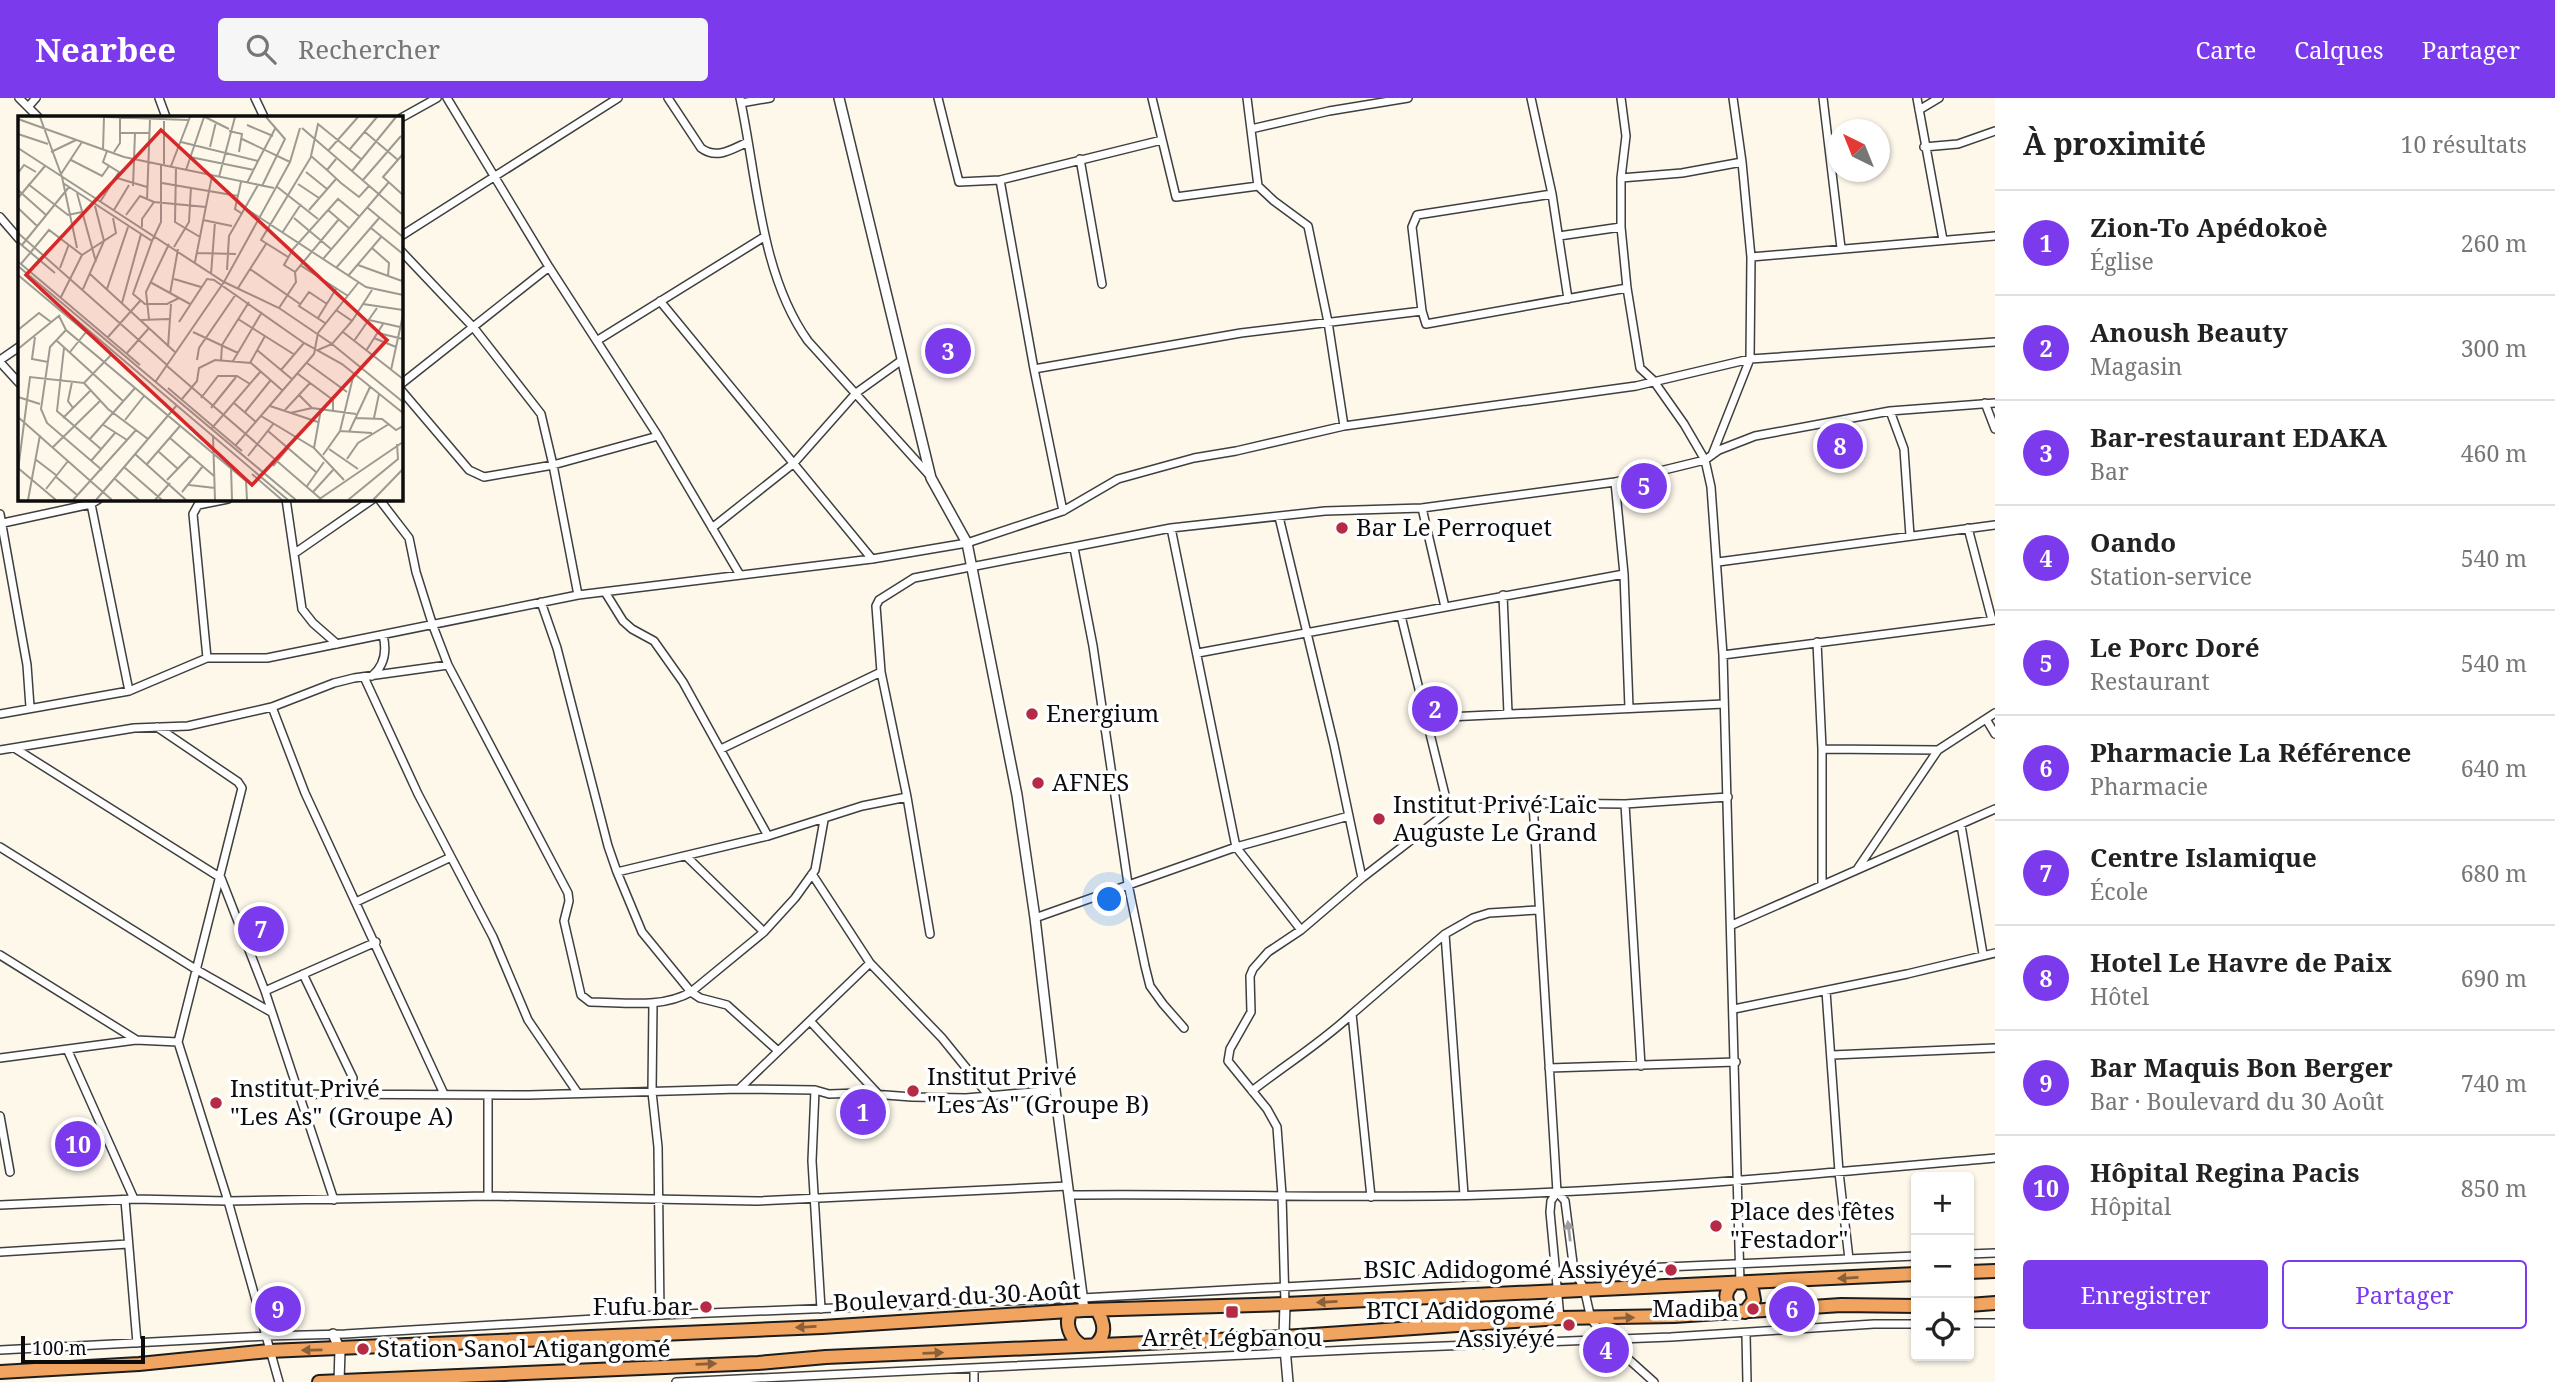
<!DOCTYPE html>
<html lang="fr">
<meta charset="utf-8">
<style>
body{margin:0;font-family:"Noto Serif",serif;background:#f6f6f6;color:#222}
.controls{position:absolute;right:21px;bottom:21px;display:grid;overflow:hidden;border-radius:7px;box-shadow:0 2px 5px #0004}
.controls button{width:63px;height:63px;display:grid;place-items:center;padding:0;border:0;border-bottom:2px solid #e0e0e0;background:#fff;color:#222;font:35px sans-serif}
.compass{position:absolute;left:1827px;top:21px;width:63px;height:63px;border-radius:50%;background:#fff;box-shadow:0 2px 5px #0004;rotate:317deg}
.scale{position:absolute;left:21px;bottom:18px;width:124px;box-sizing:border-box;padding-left:7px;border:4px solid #0c0c0c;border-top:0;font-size:19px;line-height:24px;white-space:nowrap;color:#0c0c0c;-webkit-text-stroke:5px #fff;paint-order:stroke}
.you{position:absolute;left:1110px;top:802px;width:24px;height:24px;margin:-18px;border:5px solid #fff;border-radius:50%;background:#1a73e8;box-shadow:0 0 0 10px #1a73e833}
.badge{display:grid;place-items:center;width:46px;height:46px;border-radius:50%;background:#7c3aed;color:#fff;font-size:23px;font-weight:700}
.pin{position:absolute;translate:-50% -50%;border:4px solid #fff;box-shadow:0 2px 7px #0006}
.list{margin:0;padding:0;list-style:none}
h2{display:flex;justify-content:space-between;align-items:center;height:91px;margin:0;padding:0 28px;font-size:30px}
h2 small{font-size:23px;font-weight:400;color:#767676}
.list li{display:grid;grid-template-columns:46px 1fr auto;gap:21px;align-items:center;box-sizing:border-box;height:105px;padding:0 28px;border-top:2px solid #e0e0e0}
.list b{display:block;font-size:26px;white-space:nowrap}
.list p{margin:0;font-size:23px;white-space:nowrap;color:#767676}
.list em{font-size:23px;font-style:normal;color:#767676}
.actions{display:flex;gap:14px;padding:21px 28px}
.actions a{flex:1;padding:16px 0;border:2px solid #7c3aed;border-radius:7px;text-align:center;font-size:24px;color:#7c3aed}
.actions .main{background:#7c3aed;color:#fff}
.icon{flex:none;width:38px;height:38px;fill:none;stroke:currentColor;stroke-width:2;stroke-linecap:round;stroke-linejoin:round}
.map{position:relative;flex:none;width:1995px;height:1284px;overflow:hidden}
header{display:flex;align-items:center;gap:42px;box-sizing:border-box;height:98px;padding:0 35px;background:#7c3aed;color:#fff}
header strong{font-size:33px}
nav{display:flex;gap:38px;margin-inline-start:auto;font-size:24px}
.search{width:490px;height:63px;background:#f6f6f6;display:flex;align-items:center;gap:18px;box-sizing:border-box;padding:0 24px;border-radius:7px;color:#767676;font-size:26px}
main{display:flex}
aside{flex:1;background:#fff}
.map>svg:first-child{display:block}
</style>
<header>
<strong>Nearbee</strong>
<div class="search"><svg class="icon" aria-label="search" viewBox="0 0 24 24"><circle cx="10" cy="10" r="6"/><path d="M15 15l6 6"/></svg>Rechercher</div>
<nav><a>Carte</a><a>Calques</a><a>Partager</a></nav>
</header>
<main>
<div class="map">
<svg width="1995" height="1284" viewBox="0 0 1995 1284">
<rect width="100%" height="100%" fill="#fef8eb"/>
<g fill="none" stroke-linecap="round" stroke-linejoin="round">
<defs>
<path id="minor" d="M19,0L38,19
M159,0L166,19
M255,0L264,19
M447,0L549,169L658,338L740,477
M668,0L701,50C717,62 732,51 748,44
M740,0C757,78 760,176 808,243L930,378
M938,0L959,84L1000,82L1162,42
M1152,0L1176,99L1258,88
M1247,0L1258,88L1274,103L1308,128L1328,224L1344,328
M1531,0L1552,96L1568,201
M1621,0L1626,38L1621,80V129L1627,190L1640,270L1653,282L1684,326L1705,362L1711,389L1723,557L1740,1185
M1733,0L1742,64
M1823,0L1841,150
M1917,0L1943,142
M741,5L770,0
M28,9L36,0
M1919,12L1939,0
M401,20L437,0
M1251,31L1329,13L1408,0
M1924,49L1958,46L1995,33
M1080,61L1102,186
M1621,80L1682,75L1742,64L1751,159L1750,261L1712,357
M1000,82L1034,271L1063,413
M1552,96L1417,117L1412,129L1422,213L1426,226L1627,190
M0,119L19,141
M401,138L618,0
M1559,138L1621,129
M401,153L474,230L541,316L553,367L578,497
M1751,159L1995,138
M660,203L872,461
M598,242L764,139
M0,262L19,249
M0,264L19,285
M1034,271L1241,235L1422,213
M401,286L549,169
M401,292L469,372L484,379L553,367L658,338
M1985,305L1995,331
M1890,313L1904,351L1910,438
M1615,384L1624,476L1629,610
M286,401L302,511L313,525L337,546
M91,406L129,593
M1422,410L1445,509
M0,416L27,567L30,609
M1279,419L1334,647L1362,780
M3,425L91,406L99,401
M712,430L794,365L856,295L902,262
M1171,430L1236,749L1301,832
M1968,430L1992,522
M1074,450L1093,548L1128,786L1145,868L1150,888L1163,906L1184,930
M295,455L373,401
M1718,464L1995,427
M605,494L623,523L632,531L654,543L683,584L768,738
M1503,497L1508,615
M541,504L557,550L608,748L617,774L642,834L691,894L700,900L727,907L777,952
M1401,518L1449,713
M1817,544L1822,651V785
M1198,555L1624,476
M1723,557L1995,522
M207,560L193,416L198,407L228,401
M448,567L568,795L569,803L564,823L581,897L590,904C623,904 661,911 691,894L764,834L795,800L815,772L824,722
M372,578C385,567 387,553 383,537
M364,579L418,696L493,839L528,922L577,994
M272,609L305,695L444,996
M0,616L129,593L207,560H267L578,497L872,461L967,445L1063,413L1118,381L1194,360L1236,353L1344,328L1636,288L1750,261L1995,244
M1427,620L1724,606
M1986,621L1995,636
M16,651L221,780L265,893L334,1102
M721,651L881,574
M1822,651L1938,652L1995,615
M0,652L134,630L188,628L272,609L334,585L354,580L448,567L433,528L416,474L409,440L379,401
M1533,705L1557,1094L1551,1103L1550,1114L1560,1220
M1625,706L1641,968
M1961,727L1983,856
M0,749L197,872L271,914
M686,758L764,834
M1858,770L1938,652
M617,774L768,738L862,708L907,699
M812,776L870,865L942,940L989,998
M356,804L451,759
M1035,820L1236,749L1349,718
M1732,827L1995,711
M930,836L907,699L881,574L876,508L879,502L914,480L1171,430L1325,413L1422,410L1615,384L1705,362L1719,352L1755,338L1890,313L1995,305
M1445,836L1464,1097
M0,857L135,941
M303,876L353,980L350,995
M265,893L376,844
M1826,893L1839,1074L1849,1161
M653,905L652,994L658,1049L660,1217
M1734,911L1907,876L1995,855
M810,923L878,996
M178,944L228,1103L279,1284
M68,953L134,1101
M1832,957L1995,950
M0,960L136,942L178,944L242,690L238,684L157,629
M1549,970L1736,964
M739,991L870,865
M815,992L812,1063L821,1211
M1252,993C1285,967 1321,945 1352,916
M299,996L529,997L739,991L815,992L829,996L859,995L912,999L966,1000L1055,992
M488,997V1098
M0,1018L10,1074
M1557,1094L1565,1103L1574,1173L1584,1190L1591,1221L1606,1241L1654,1284
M1069,1097C1231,1095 1394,1103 1556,1094C1703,1087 1849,1073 1995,1060
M1371,1099L1352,916L1445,836L1473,820L1489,815L1538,812
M125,1102L137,1245
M0,1107L134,1101L228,1103L488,1098L757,1103L1068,1088
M0,1154L128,1146
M1969,1156L1995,1155
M1285,1206L1282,1097L1277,1029L1267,1011L1228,963L1230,951L1251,914L1250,878L1253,871L1268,854L1301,832L1362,780L1450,712L1533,705L1625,706L1728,699
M1969,1225H1995
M1746,1236L1747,1284
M0,1252L266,1238L345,1236L660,1217L1082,1200L1574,1173L1916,1158
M974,1270V1284
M676,1284L1370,1251L1671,1239L1874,1226H1916"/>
<path id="tertiary" d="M839,0L931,380L967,445L1017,697L1035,820L1055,992L1084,1212
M1285,1206L1284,1239L1288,1284
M333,1236L340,1252L339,1284"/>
<path id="trunk" d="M1969,1174L1995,1173
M1734,1185C1722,1195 1725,1206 1736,1215
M1969,1207L1995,1205
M1071,1214C1064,1225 1070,1240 1081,1247
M1745,1214L1754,1202L1752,1191L1747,1185
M1096,1246C1107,1236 1104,1224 1097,1212
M0,1274L139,1266L269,1253L822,1229L1084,1212L1285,1206L1916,1176
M319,1284L758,1265L826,1259L1284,1239L1560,1220L1674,1218L1841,1207L1916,1208"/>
</defs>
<use href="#minor" stroke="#3f3f3f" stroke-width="10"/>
<use href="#tertiary" stroke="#3f3f3f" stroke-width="12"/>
<use href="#trunk" stroke="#1d1d1d" stroke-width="16"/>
<use href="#minor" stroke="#fff" stroke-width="7"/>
<use href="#tertiary" stroke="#fff" stroke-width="9"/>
<use href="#trunk" stroke="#f0a460" stroke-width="12"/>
</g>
<defs><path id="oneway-solid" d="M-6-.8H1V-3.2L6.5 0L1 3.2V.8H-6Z" transform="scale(1.75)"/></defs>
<use fill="#9e9e9e" href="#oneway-solid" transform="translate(1569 1133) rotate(-97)"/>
<g fill="#89603a">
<use href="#oneway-solid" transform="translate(1848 1180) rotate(177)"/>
<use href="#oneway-solid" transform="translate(1327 1204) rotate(177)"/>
<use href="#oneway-solid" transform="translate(1624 1220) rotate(-2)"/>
<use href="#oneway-solid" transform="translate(806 1229) rotate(177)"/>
<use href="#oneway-solid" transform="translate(312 1252) rotate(179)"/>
<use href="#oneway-solid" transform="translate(933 1255) rotate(-2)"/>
<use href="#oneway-solid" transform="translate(706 1266) rotate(-2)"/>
</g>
<g fill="#b52a44" stroke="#fff" stroke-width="2.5">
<circle cx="1342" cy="430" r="7"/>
<circle cx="1032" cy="616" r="7"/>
<circle cx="1038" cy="685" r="7"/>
<circle cx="1379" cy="721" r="7"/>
<circle cx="913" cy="993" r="7"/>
<circle cx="216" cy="1005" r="7"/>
<circle cx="1716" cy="1128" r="7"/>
<circle cx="1671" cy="1172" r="7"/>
<circle cx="706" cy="1209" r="7"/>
<circle cx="1753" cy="1211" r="7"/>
<rect x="1225" y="1207" width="14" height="14" rx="3.5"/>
<circle cx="1569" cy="1227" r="7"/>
<circle cx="363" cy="1251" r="7"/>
</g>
<g text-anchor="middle" stroke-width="7" stroke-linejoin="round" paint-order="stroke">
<g font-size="24" fill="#0c0c0c" stroke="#fff" text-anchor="start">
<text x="1356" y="438">Bar Le Perroquet</text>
<text x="1046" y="624">Energium</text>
<text x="1052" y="693">AFNES</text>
<text x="1393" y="715">Institut Privé Laïc<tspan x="1393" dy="28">Auguste Le Grand</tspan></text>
<text x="927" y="987">Institut Privé<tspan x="927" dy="28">"Les As" (Groupe B)</tspan></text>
<text x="230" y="999">Institut Privé<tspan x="230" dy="28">"Les As" (Groupe A)</tspan></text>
<text x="1730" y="1122">Place des fêtes<tspan x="1730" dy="28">"Festador"</tspan></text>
<text x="1657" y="1180" text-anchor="end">BSIC Adidogomé Assiyéyé</text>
<text x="692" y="1217" text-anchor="end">Fufu bar</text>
<text x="1739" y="1219" text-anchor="end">Madiba</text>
<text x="1555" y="1221" text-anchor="end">BTCI Adidogomé<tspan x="1555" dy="28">Assiyéyé</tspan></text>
<text x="1232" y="1248" text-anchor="middle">Arrêt Légbanou</text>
<text x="377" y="1259">Station Sanol Atigangomé</text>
</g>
<g font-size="24" fill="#0c0c0c" stroke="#fff">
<text transform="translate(957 1199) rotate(-3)" y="8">Boulevard du 30 Août</text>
</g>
</g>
<g transform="translate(18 18)">
<rect width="385" height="385" fill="#fef8eb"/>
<path fill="none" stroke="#9d9a92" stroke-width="2" d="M22,1L44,61L59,132M88,1L170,4M187,1L211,13M0,3L106,41L256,72M146,3V48M229,9L255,20M284,12L385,99M211,15L224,18L221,36M347,16L380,44M103,17H131M0,18L30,28M224,23L272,46M163,26L240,45L258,11M192,31L198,6M0,32L206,166L261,192L314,228L385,286M332,33L359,1M85,34L86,1M310,35L340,1M33,36L58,24M96,36L102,27V1M385,38L365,61L385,79M172,41L236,54M318,43L309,54L323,67L341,81L351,70M53,44L84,60L91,50M153,50L172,1M158,51L157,106L182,121M168,54L186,1M309,54L293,40L300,8L343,43M334,55L378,1M288,56L309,73M0,57L6,49L18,56M43,58L64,26M201,61L217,1M99,62L129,71M345,64L383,20M223,66L217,93L223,97M45,67L134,125L143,106V48M144,67L220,80M229,67L240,45M10,68L50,99L64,96M280,68L301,82M115,70L117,17M244,70L267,23L248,1M258,70L300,103M0,74L28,99M59,77L78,146M0,82L27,50M129,84L132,3M82,86L101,56L85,46L89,35M0,92L19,110M227,92L348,171L385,179M350,92L385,121M96,94L111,69M291,94L318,63M310,94L332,113M108,99L122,80L136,86L188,91M276,102L313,133M185,104L214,110M124,111V103L136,86M353,112L385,138M0,117L149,249M264,117L283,88M134,125L115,178L127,188H149L161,182M0,126L37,157M4,129L51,71M156,131L171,106L173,71M354,132L371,147L370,160M179,137L218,138M270,141L243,124L293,41M305,143L371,66M0,146L3,148L31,114L64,139L98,117L95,102M177,146L194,60M3,148L122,249M282,149L330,180M340,149L384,165M0,150L278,384M42,152L51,128M318,152L362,101M232,153L282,188M209,154L211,120L240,69M277,156L266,149L275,133L320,83L342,101M72,158L158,237M193,158L197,106M0,159L74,221M330,160L364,120M156,163L183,171M132,166L172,188M220,172L248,128M65,173L86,125L77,90M89,173L110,111M23,174L270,384M152,178L160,133M43,181L64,139M104,187L123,118M345,188L385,194M261,192L278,166L277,156L321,103M41,200L48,214L228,365L229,384M300,202L318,173M131,203L128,176L151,128M220,203L277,239M123,204L151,203M351,204L382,211M334,205L354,174M161,206L189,163L196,164L286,227L324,248L385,297M307,207L281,190L291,176L309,188M0,214L21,197L33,206M48,214L32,231L23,293L29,307L84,354M175,216L220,237M325,216L385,263M360,217L385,223M17,221L14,243L30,246M90,221L122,185M356,222L378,231M38,224L105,285M336,225L359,192M150,231L153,188M46,232L39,295L83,333M0,233L42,199M239,234L275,264M300,234L314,228L334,205L318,194M348,235L365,208M52,236L68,216M109,237L131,212M179,244L181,232L218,178M203,245L204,229L231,186M215,245L244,196M232,247L247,220M289,247L329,276M149,250L304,384M263,254L286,227M373,254L385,199M280,258L315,284V295M138,265L206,166L272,46L282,12M54,266L50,285L55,292M66,267L90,293L130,323M150,272L224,335M281,279L294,292L338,298M0,281L22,288M183,282L200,260H219L232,268M164,283L179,265L181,252L197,244L233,247L265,275M216,287L238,306M252,290L300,306M193,292L218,261M267,294L292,267M227,296L252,265M272,297L294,292M243,300L296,332L326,364M0,301L94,384M45,302L73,274M337,302L364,303L378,314L385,310M356,302L361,278M107,304L126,280M84,308L109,324M194,312L243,255M250,315L298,356M322,315L354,317M331,316L352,271M195,319L197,384M152,322L196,360M71,324L117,272M217,330L296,238L300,217L340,167M35,331L82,285M296,332L303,293M311,333L340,353M141,336L160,353M117,338L168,384M305,339L322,315L336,257M230,340L256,307M17,343L38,359M329,343L340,327L371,308M73,345L97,317M129,348L162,310M255,350L270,332M106,351L144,384M213,351L214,384M0,352L38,384M0,354L12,261L66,267L94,238M234,358L264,384M37,360L59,379M96,362L121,384M149,364L173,339M171,369L197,372M289,370L306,346M28,373L50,345M164,376L185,350M295,376L315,354M10,384L22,319M55,384L118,314M78,384L159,289M137,384L152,367M300,384L385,326M330,384L380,343L379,328M355,384L385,353"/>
<path fill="#d62828" fill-opacity="0.15" stroke="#d62828" stroke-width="3.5" d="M143,14L369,224L234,369L8,159Z"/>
<rect width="385" height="385" fill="none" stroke="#0c0c0c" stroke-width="3.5"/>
</g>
</svg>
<div class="controls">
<button>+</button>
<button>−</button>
<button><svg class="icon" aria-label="locate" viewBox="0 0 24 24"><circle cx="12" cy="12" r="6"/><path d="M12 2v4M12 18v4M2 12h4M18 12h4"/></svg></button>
</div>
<svg class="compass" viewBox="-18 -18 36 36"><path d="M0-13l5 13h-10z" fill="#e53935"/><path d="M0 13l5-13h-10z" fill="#767676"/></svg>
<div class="scale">100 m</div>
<div class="you"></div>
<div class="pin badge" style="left:863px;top:1014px">1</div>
<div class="pin badge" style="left:1435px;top:611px">2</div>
<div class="pin badge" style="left:948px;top:253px">3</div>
<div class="pin badge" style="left:1606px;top:1252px">4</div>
<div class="pin badge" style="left:1644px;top:388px">5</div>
<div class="pin badge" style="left:1792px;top:1211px">6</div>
<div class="pin badge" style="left:261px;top:831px">7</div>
<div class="pin badge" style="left:1840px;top:348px">8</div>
<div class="pin badge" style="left:278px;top:1211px">9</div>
<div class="pin badge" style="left:78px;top:1046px">10</div>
</div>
<aside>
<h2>À proximité<small>10 résultats</small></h2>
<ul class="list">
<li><span class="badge">1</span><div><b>Zion-To Apédokoè</b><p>Église</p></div><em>260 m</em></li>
<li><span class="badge">2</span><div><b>Anoush Beauty</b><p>Magasin</p></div><em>300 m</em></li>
<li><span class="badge">3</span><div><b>Bar-restaurant EDAKA</b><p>Bar</p></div><em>460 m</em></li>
<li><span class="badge">4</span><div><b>Oando</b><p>Station-service</p></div><em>540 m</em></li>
<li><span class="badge">5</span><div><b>Le Porc Doré</b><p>Restaurant</p></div><em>540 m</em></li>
<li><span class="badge">6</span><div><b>Pharmacie La Référence</b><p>Pharmacie</p></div><em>640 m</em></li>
<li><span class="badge">7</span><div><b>Centre Islamique</b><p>École</p></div><em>680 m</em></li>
<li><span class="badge">8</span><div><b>Hotel Le Havre de Paix</b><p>Hôtel</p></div><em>690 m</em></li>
<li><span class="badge">9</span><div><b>Bar Maquis Bon Berger</b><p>Bar · Boulevard du 30 Août</p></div><em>740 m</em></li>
<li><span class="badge">10</span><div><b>Hôpital Regina Pacis</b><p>Hôpital</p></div><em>850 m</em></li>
</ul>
<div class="actions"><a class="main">Enregistrer</a><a>Partager</a></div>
</aside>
</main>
